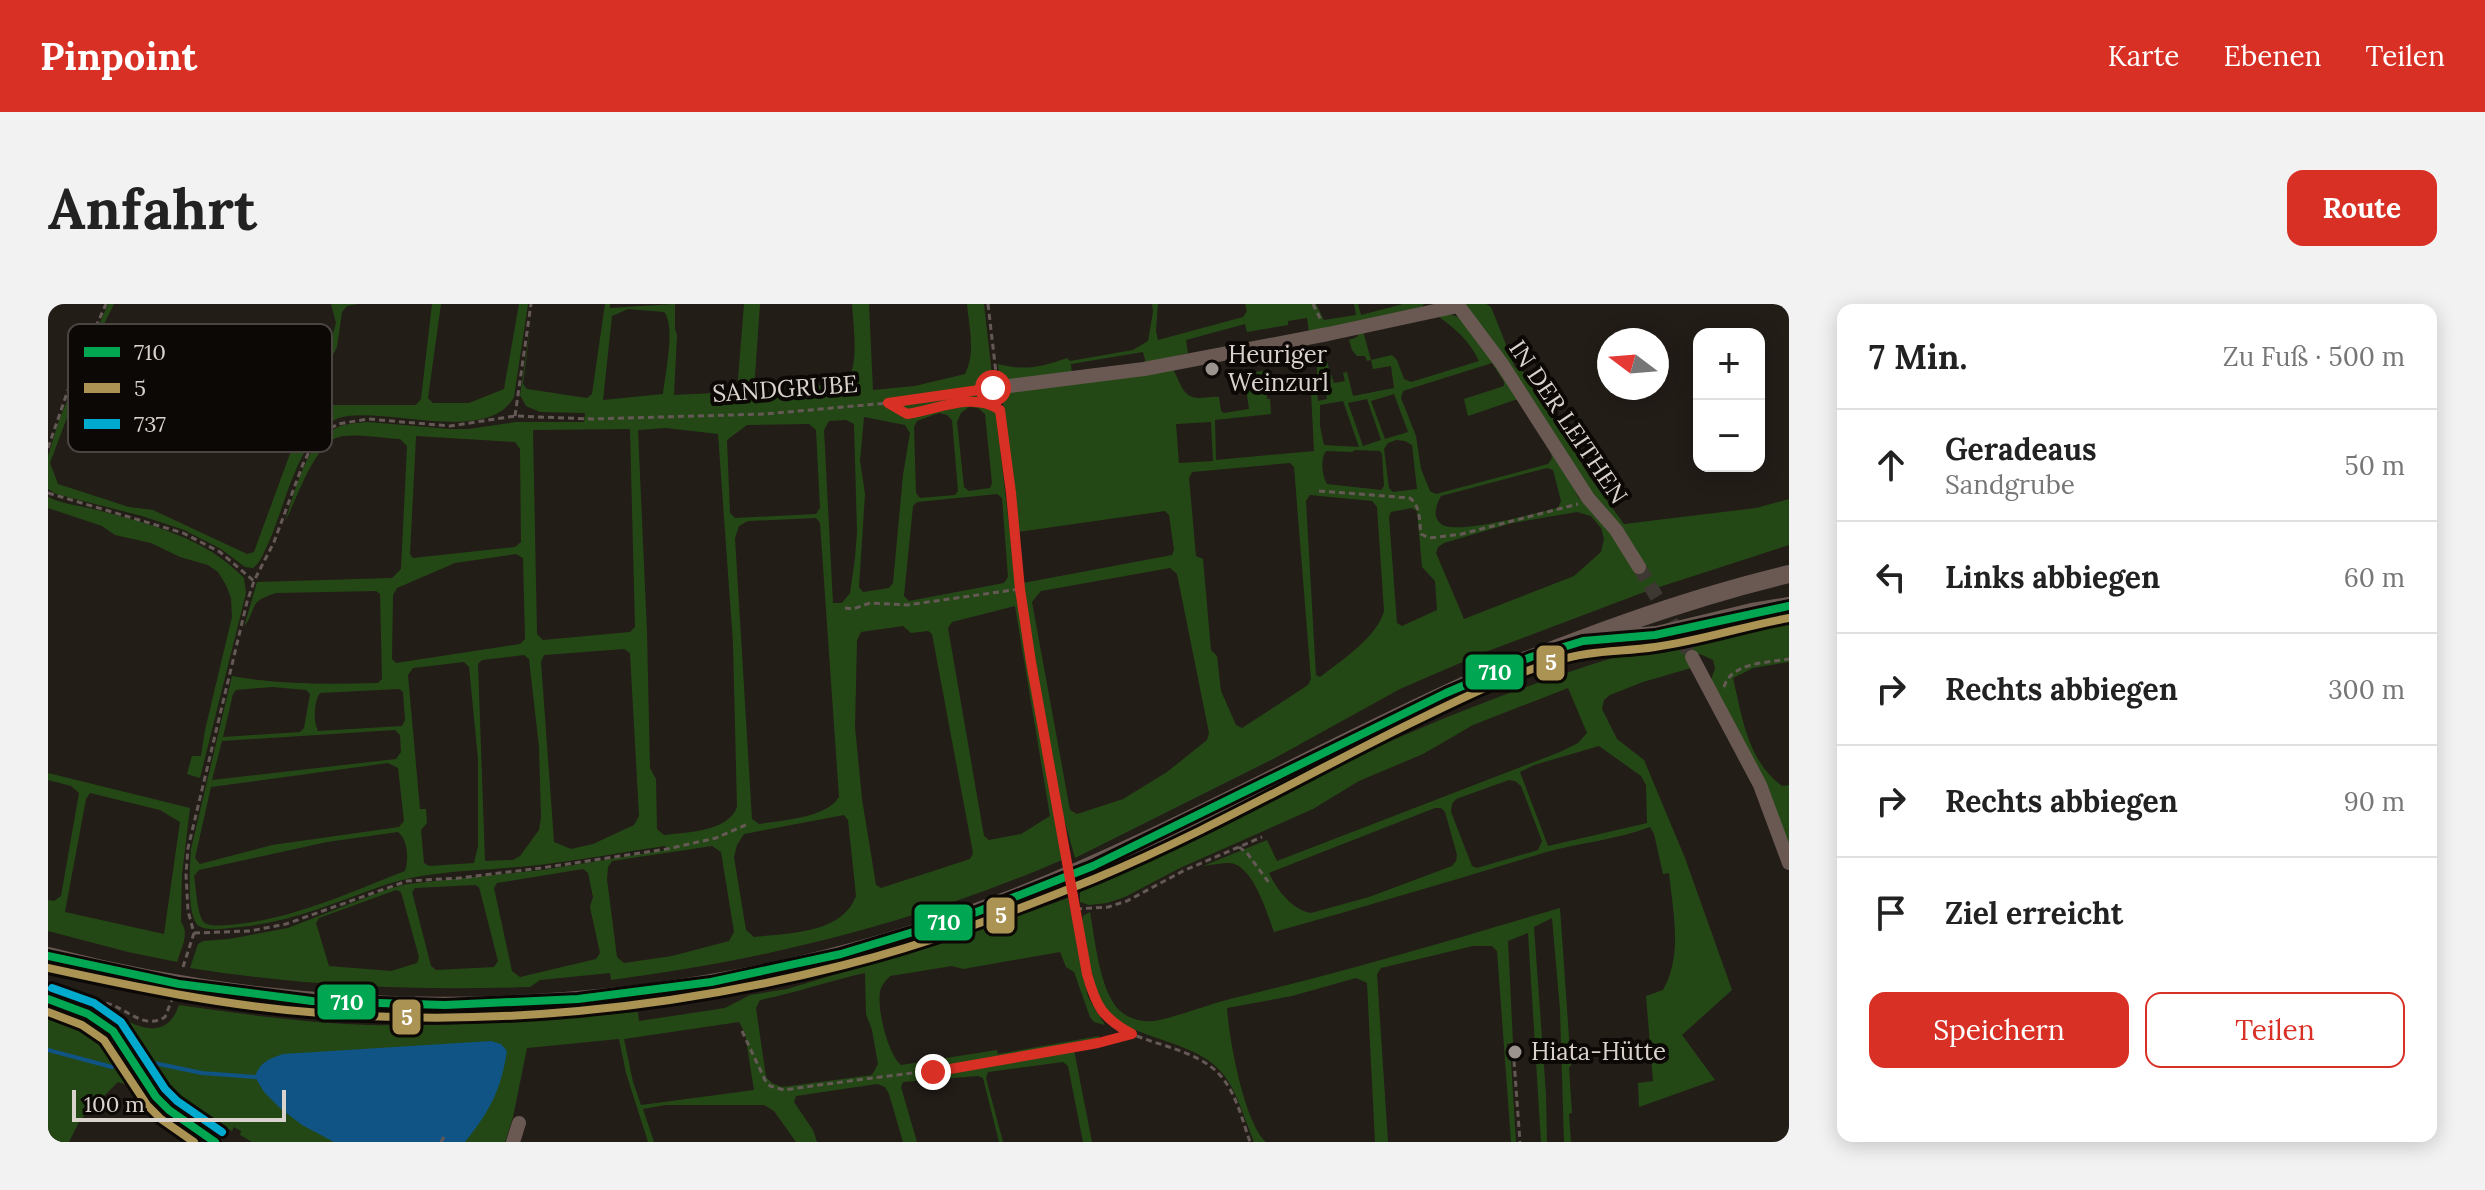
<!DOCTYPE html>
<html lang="de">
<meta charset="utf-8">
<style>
body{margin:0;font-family:Lora,serif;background:#f2f2f2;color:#222}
.controls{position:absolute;right:24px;top:24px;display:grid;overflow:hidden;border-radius:16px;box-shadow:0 4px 20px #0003}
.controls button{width:72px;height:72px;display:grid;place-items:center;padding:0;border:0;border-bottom:2px solid #e0e0e0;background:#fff;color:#222;font:40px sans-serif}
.compass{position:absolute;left:1549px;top:24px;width:72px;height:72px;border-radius:50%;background:#fff;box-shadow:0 4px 20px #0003;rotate:286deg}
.scale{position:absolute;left:24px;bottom:20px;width:214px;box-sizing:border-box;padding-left:8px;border:4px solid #dad2cd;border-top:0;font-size:22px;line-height:28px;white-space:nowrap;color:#dad2cd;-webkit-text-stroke:6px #0c0805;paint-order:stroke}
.stop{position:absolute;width:24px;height:24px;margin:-18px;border:6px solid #d93025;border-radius:50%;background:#fff}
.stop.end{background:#d93025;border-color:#fff;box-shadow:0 2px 8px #0008}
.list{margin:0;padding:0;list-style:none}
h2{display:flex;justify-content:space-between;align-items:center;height:104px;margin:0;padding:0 32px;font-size:34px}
h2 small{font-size:26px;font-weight:400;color:#767676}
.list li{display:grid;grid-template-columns:52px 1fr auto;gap:24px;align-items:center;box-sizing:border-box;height:112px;padding:0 32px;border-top:2px solid #e0e0e0}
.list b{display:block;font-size:30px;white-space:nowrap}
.list p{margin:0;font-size:26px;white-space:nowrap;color:#767676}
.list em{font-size:26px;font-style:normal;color:#767676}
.actions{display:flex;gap:16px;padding:24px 32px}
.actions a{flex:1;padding:18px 0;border:2px solid #d93025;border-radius:16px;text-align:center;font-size:28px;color:#d93025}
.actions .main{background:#d93025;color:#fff}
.icon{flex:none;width:44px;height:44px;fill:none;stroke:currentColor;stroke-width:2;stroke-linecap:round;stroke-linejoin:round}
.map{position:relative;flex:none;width:1741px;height:838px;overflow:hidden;border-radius:16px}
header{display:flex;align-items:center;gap:48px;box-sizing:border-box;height:112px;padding:0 40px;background:#d93025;color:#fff}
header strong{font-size:38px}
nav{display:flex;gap:44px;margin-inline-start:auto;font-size:28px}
.intro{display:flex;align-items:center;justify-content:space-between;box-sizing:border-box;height:192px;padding:0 48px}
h1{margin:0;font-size:56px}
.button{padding:20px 36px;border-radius:16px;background:#d93025;color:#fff;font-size:28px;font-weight:700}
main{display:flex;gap:48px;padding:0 48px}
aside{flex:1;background:#fff;border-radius:16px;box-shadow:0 4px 20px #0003}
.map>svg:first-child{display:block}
</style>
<header>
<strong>Pinpoint</strong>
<nav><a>Karte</a><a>Ebenen</a><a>Teilen</a></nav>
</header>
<div class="intro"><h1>Anfahrt</h1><a class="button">Route</a></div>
<main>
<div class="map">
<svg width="1741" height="838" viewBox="0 0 1741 838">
<rect width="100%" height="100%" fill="#231d18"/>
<path fill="#244815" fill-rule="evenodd" d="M60,0H66L48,36L2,159L10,180L81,203L105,206L199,250L206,248L247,136L242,129L128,88L130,81L251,122L259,119L288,19L283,0H310L299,2L294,8L289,43L281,59L276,94L280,101H368L373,95L384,0H393L380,94L385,99H421L456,85L471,0H480L466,93C440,142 334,101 291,114C250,127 236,209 218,244C214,252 212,259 205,264L197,263L173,245L136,226L94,212L8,190L0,185V152L11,116Z
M557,0H562V4L627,0V25L629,31L626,91L689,88L696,0H712L706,86L711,91L798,77C812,63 805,19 804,0H821L825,86L867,82L917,70C928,49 921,23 919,0H936L968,284L1014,556C870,618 719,656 563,676L562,669L492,676L482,683C367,687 255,682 142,664L150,640L155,637L181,635L240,624L340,585L359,580L494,566L619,546L617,542C575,548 533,556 491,561C440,567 381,565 334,582C284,600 235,621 181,624C173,625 159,627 151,622C138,613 142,559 143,545L184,372C232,381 281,380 330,379L334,375L332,290L328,287L228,289C199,298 210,303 196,323L209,278L344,274L353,265L359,142L352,135C334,134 313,130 295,132C267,135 250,194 237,217C248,186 257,140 288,124C298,119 310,119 320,118L402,125H420L468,118H536L537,109L492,108L478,102L472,91L483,18L475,80L479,85L539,94L544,90ZM580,5L616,8C628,21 617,71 615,90L555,96L564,12ZM921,103L930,104L937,110L944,179L942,184L921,187L916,183L909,118L913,109ZM891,109L899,111L904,116L910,187L907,191L872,194L868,189L866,123L869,117ZM816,113L857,121L862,129L855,171L845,279L841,284L815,288L811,283L817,190L812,157ZM798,116L806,120L809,228L807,254L802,289L794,299H785L776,126L781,117ZM761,120L768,126L772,204L768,210L687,214L682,209L679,136L699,121ZM618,124L670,130L685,339L689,503C680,528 639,528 616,531L609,525L608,475L602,464L599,328L590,126ZM582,125L587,323L582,328L495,336L489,330L485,126ZM368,132L467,138L472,145L473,238L467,243L365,254L362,250ZM949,190L954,194L960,273L956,279L861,297L856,292L865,202L869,198ZM768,214L772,219L791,493C779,514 734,516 711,520L704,515L687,234L691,222L700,217ZM468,250L475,254L477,335L472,340L348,359L344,355L345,291L349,284L407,259ZM967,302L1002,512L973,530L941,536L936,532L900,324L904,318ZM855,322L863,329L880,327L884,330L925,549L922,555L833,584L828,581L814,495L807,423L809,336L813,328ZM576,345L582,349L591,512L586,521L545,540L523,545L506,538L493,358L496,351ZM476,351L481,355L491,443L493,513L491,526L472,552L465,556L437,557L430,360L434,356ZM416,358L421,363L430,455V542L426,559L381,562L376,559L373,526L379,519L378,505H372L360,371L365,364ZM224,383L258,386L262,390L256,424L252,428L175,433L185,390L188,386ZM351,385L355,388L357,416L354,422L270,427C265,418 266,397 272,389ZM347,426L352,431L353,448L348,455L164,476L174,437ZM340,459L350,464L356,517L351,523L224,541L152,560L147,554L163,483ZM796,511L800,516L808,592C794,630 740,629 706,633L698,626L686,553L689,541L696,530ZM350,528C360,536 361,555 357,567C300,589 243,616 181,621C174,621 164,623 157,619C149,614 148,582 146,572L151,566L279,538ZM664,542L673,548L686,628L681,637L624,652L576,659L569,653L559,575L560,563L564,557ZM535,565L540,569L545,593L542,603L552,649L548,655L472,673L464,667L446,584L449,579ZM427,581L431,583L450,657L446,663L388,666L383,662L364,588L367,584ZM348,586L353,588L371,653L369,659L343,667L281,662L268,619L271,614Z
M1104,0H1110L1108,27L1110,36L1195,13L1199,7L1197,0H1268L1276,16L1308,11L1306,0H1310L1313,11L1355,0H1376L1374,3L1261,28L1259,14L1240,17V21L1199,28L1197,20L1138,36L1140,49L1098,60L1095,48L1023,60L1024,69L952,79L950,60C976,67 994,63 1019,54L1022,57L1085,46L1100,37L1105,8Z
M1415,0H1438L1443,3L1467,63L1482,72L1541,172L1576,220L1708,204L1741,195V241L1599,287L1440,347L1352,385L1227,454L1027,554L1014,508L986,356L975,279L1124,251L1126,246L1121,211L1117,207L970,228L967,188L953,85L1125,65C1132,77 1134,94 1151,94C1158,94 1164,92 1171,93L1173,107L1176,109L1201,105L1196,71L1218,66L1219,95H1222L1223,110L1167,116L1168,156L1266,147L1263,88L1269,87L1270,97L1279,95L1277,81L1269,82V60L1279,58L1286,79L1297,77L1295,69L1299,68L1305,92L1346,84L1343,62L1325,65L1323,56L1319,57L1317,52H1309L1304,46L1301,36L1309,33L1312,28L1315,27L1323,56L1344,51L1349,56L1356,75L1363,78L1431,57C1421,36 1407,24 1388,11C1408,8 1412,13 1425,27L1515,161L1530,193L1536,199L1542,190ZM1444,59L1456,78V82L1416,95L1420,112L1470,95L1502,146L1504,154L1500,160L1388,190L1382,187L1373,165L1368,132L1353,94L1355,87ZM1346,90L1360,128L1337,135L1323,97ZM1319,95L1333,136L1315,142L1300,99ZM1295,97L1311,143L1276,141L1272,122V101ZM1163,118L1165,157L1131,159L1128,120ZM1348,136L1357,137L1364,141L1369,185L1345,188L1341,184L1336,145L1340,139ZM1307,146L1332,147L1334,150L1336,182L1333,186L1279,180C1274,172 1272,155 1278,147L1304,148ZM1242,159L1246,163L1263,375L1260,381L1194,424L1188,421L1173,387L1169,352L1163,346L1155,255L1148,252L1141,174L1144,168ZM1499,164L1505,166L1513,197L1510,204C1490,208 1408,232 1393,220C1384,213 1388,201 1393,192ZM1262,191L1324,197L1329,203L1336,307C1330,332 1293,357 1272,373L1268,371L1258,197ZM1364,204L1369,207L1374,263L1387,277L1389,306L1354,322L1349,319L1341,213L1343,208ZM1529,208L1543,212L1553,224L1556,235L1553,248L1526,272L1416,315L1388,249L1390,243L1396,239L1464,219ZM1122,264L1129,270L1161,429L1159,436L1119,468L1075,495L1029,510L1022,506L984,298L993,287Z
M0,193C15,200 33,202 49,206C101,220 157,233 196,274L198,289L152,474L139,470L144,452H153L157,426L184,313L183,294L178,281L170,268L160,261L132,253L103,239L67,231L54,222L0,204Z
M1741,310V358L1705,364L1685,374C1694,413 1700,457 1734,482L1741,481V543L1663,376L1667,364L1665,356L1652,350L1637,354L1643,364L1595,378L1562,391L1556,396L1554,405L1569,435L1596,456L1637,554L1684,686L1634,731L1667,776L1591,803L1590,779L1605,777L1598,692L1615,686C1635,650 1625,609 1621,569L1615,570L1606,530L1602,523C1567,536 1530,539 1495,549C1406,576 1316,603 1226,628C1219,609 1205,561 1182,559C1173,559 1163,561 1155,562L1219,536L1229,557L1512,448L1530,439L1539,429L1520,384L1425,421L1375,450L1311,477L1265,505L1132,564L1077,593L1059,599L1041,601L1032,598V587C1123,544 1212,496 1304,454C1444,391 1590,338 1741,310ZM1551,442L1593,472L1598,481L1599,519L1500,542L1472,468L1486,461ZM1461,476L1467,477L1473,482L1494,537L1490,546L1429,564L1424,562L1403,508L1404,500L1408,495ZM1387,504H1393L1397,508L1409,551L1408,557L1404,562L1321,593L1263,609C1244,606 1229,586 1221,569Z
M0,469L142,504L134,570L133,618C142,629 133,645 129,658L80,648L0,627V596L6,597L13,592L31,489L23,482L0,476ZM42,489L112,506L132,518L116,630L17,608L38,495Z
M1020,594L1040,693L1057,721L1046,718L1042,713L1026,668L1018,663L1012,648L915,665L904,662L842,672C837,677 833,682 832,688C829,706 840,750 853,761L949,746L950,750L1051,732V742L1026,746L1044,838H1035L1020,762L1015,758L940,768L938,774L955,838H951L935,774L930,772L855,778L853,783L869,838H855L841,790L837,783L829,780L748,792L746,798L765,826L769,838H748L726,807L716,801H618L595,805L606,838H600L578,769L571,735L479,744L465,813L457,838H204L192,831L193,827L186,823L184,827L161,813L124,796L114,788L80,728L63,709C88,722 118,739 131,701C194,710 257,719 320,721C411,723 500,716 590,708L591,717L677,704L702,691L739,685L899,637ZM817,669L818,710L824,726L830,760L824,771L734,783L724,779L718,773L708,704L712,696C747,689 781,677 817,669ZM691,718L697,729L706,786L593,801L585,778L576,735Z
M1512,604L1523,762L1521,763L1524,809L1521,810L1523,838H1516L1512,706L1504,614L1486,623L1498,790L1499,838H1493L1480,629L1460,637L1465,739L1459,740L1460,756L1463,757L1468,838H1463L1449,647L1444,642H1425L1333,664L1329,670L1340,838H1327L1319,679L1308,674L1244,692L1179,704C1181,735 1196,818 1218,838H1206C1180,769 1180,757 1106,733C1089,727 1070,721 1058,706C1041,686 1039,642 1034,617L1035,612L1042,608C1047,635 1052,695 1076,710C1087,717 1099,719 1111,716C1135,711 1158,701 1182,695C1293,669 1403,636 1512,604Z
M0,704C10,707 21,708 30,712C61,725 74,757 89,784L70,778L32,816L21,838H3L4,834L0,827Z"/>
<path fill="#0f5484" d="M443,737L453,740L459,747C453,786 442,807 417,838H286L254,821L232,804L216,788L207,773C212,758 221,755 235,750Z"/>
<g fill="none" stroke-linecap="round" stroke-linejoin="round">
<path stroke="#0f5484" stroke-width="4" d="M0,746L64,763
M106,759L154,769L207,773"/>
<path stroke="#3e3833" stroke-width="14" stroke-dasharray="14 7" stroke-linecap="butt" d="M1591,263L1644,353"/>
<path stroke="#655956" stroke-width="3" stroke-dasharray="6 4" stroke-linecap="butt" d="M940,0L948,69
M1265,0L1273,16
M951,96L963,189L972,285L1019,555
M842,100L859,110C889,106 924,87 952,106
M467,112L483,0
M0,144L20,86L58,0
M1271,187L1362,194C1373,203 1371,217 1373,230L1381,234L1414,230L1530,200
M0,189L135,229L172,248L206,277
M797,304L805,305L822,299L859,301L972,285
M1676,383C1683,358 1719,359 1741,355
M1191,543L1199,549L1222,580
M1024,586C1031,622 1032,674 1051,705C1074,743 1147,736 1176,776C1189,793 1195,818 1202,838
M1028,605L1060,603L1079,597L1135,567L1214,533
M146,629L202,627L238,620L359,577L411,574L493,564L619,545L668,534L700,520
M135,663L146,629L140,607L138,570L140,544L199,298L206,277L226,238L255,160L264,142L276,128L290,120L320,115L402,122L467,112L544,115L717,110L840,99L933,85
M48,699C73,695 92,729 117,713L125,693
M694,727L717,776L722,782L736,786C824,773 912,765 999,748C1028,742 1056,738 1084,730
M1466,757L1472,838
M393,838L396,833"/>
<path stroke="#6a5853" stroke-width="14" d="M1409,0L1454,60L1540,194L1568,226L1591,263
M945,84L1096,65L1280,30L1410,2
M1644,353L1712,481L1741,559
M0,695L40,710L65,727L108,793L121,806L167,838
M465,838L471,819"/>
<path stroke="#6a5852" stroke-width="18" d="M1555,335L1609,331L1704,308L1741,302
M0,652C311,733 656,715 955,598C1115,536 1265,450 1422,379C1526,336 1632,296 1741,270"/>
<defs>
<path id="bus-1" d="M0,652L131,680L264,697L397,701L530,695L663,678L793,650L921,611L1045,562L1398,389L1483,353L1535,337L1607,331L1741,302
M0,695L40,710L65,727L108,793L121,806L167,838"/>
<path id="bus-2" d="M0,664C87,683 173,701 261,708C439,724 623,705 796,661C881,640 964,608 1046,575C1152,531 1254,473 1357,422C1406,398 1456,373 1508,357C1541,346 1573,348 1607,343C1652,337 1696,322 1741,314
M0,708L34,721L56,736L99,801L113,815L146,838"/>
<path id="bus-3" d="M4,684L46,699L73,718L117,785L129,797L174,828"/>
</defs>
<use href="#bus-1" stroke="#0c0805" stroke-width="14"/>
<use href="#bus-2" stroke="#0c0805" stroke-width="14"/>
<use href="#bus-3" stroke="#0c0805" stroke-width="14"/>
<use href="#bus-1" stroke="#00a651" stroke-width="8"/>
<use href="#bus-2" stroke="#ab9354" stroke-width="8"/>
<use href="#bus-3" stroke="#00a9ce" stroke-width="8"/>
</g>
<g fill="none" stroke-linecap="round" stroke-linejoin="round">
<path stroke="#d93025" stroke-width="10" d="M885,768L1050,739L1084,730C1054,714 1048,702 1039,670L983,358L972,285L963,189L952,106C924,87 889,106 859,110L840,99L945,84"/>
</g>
<g fill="#9a938e" stroke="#0c0805" stroke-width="3">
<circle cx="1164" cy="65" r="8"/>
<circle cx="1467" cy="748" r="8"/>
</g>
<g text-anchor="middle" stroke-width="8" stroke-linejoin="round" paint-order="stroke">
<g font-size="24" fill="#dad2cd" stroke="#0c0805" text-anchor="start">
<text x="1180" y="59">Heuriger<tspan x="1180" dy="28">Weinzurl</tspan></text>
<text x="1483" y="756">Hiata-Hütte</text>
</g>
<g font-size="24" fill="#dad2cd" stroke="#0c0805">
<text transform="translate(737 85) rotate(-4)" y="8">SANDGRUBE</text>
<text transform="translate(1520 118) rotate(56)" y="8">IN DER LEITHEN</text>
</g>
</g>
<rect x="20" y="20" width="264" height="128" rx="12" fill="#0c0805" stroke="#4a4541" stroke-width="2"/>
<rect x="36" y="43" width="36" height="10" fill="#00a651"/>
<rect x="36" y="79" width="36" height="10" fill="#ab9354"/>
<rect x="36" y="115" width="36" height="10" fill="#00a9ce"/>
<g font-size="22" fill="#dad2cd">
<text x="86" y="56">710</text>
<text x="86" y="92">5</text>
<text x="86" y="128">737</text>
</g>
<g stroke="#0c0805" stroke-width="3">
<rect x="1487" y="340" width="31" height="38" rx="8" fill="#ab9354"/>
<rect x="1416" y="349" width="61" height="38" rx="8" fill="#00a651"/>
<rect x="937" y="592" width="31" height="39" rx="8" fill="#ab9354"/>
<rect x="865" y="599" width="61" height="39" rx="8" fill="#00a651"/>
<rect x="268" y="679" width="61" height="38" rx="8" fill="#00a651"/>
<rect x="343" y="694" width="31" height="38" rx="8" fill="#ab9354"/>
</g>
<g font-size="22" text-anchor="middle" font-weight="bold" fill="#fff">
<text x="1503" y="366">5</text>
<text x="1447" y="376">710</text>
<text x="953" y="619">5</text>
<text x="896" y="626">710</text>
<text x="299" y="706">710</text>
<text x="359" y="721">5</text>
</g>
</svg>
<div class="controls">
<button>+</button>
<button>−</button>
</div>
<svg class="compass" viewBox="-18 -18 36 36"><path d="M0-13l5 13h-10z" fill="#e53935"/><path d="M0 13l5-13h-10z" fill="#767676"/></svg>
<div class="scale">100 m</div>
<div class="stop" style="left:945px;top:84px"></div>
<div class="stop end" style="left:885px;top:768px"></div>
</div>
<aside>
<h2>7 Min.<small>Zu Fuß · 500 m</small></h2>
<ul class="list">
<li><svg class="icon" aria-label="ahead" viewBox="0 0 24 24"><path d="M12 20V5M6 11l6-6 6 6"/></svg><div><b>Geradeaus</b><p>Sandgrube</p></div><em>50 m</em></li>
<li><svg class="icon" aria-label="left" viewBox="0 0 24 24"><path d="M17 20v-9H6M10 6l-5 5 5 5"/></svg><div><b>Links abbiegen</b></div><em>60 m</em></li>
<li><svg class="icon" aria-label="right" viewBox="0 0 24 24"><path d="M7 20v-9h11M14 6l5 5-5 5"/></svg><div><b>Rechts abbiegen</b></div><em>300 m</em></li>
<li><svg class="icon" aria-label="right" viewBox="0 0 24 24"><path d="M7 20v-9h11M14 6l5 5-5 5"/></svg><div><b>Rechts abbiegen</b></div><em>90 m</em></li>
<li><svg class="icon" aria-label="arrive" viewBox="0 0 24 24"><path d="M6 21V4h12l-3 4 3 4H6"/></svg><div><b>Ziel erreicht</b></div></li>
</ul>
<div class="actions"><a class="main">Speichern</a><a>Teilen</a></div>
</aside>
</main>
